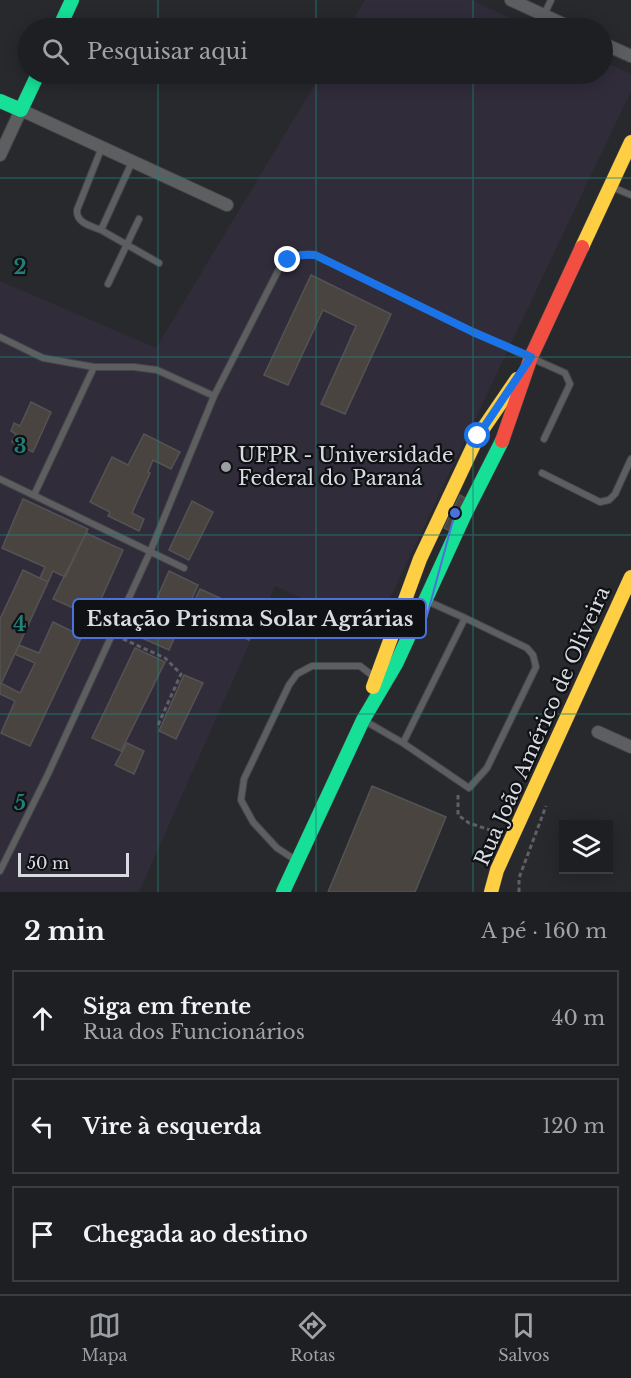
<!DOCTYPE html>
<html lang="pt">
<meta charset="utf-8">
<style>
body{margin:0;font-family:"Libre Baskerville",serif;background:#2a2c2f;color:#f1f3f6}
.controls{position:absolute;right:18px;bottom:18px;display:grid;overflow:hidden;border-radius:0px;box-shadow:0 3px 15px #0003}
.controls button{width:54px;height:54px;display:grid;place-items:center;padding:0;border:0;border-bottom:2px solid #3b3d40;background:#1d1f22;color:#f1f3f6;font:30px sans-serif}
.scale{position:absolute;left:18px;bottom:15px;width:111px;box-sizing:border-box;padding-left:6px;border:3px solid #d8dbe0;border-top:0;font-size:16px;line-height:21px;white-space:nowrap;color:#d8dbe0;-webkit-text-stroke:4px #0f1114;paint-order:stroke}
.stop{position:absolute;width:18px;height:18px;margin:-14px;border:4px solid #1a73e8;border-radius:50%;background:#fff}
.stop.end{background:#1a73e8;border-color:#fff;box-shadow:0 2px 6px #0008}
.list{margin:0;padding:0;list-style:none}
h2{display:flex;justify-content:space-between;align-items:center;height:78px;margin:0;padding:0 24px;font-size:26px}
h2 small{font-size:20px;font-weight:400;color:#a0a2a5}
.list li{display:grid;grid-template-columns:39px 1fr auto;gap:18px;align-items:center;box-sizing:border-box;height:96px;margin:0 12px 12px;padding:0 12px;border:2px solid #3b3d40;border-radius:0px}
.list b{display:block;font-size:22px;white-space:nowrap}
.list p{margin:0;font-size:20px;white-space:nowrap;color:#a0a2a5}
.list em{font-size:20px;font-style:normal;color:#a0a2a5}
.icon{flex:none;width:33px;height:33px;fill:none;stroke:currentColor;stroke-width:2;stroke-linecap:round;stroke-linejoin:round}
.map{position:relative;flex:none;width:631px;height:892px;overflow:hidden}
.search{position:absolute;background:#1d1f22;box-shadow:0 3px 15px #0003;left:18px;right:18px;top:18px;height:66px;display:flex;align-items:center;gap:15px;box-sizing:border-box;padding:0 21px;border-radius:33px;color:#a0a2a5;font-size:22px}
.sheet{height:402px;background:#1d1f22}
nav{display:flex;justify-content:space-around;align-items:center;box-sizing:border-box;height:84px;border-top:2px solid #3b3d40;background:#1d1f22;font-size:16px;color:#a0a2a5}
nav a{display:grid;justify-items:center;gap:3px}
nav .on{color:#9a9da1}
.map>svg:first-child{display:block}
</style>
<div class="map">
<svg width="631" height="892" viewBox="0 0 631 892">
<rect width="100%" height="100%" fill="#27292d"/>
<path fill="#312c3a" d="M365,0H471L532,28H348Z
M603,61L631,74V91L374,632L275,586L139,892H0V281L156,348L321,74H602Z"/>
<path fill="#49443f" stroke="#545354" stroke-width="1.5" d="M311,275L391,314L345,414L321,404L356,326L323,310L288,385L264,375Z
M31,402L51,412L33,452L12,442L16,434L11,431L14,423L20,426Z
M144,434L180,452L171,469L153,460L148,472L150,473L132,513L144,519L139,531L108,516L110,512L90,502L112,457L128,465Z
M460,495L465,498L450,531L444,528Z
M23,499L88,529L65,577L53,571L48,582L40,578L45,567L2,548Z
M192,501L213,512L189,560L169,550Z
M86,533L123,550L93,617L53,599Z
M23,570L48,582L0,686V619Z
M169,571L198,585L169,650L140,637Z
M200,589L260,616L249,640L189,613Z
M53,622L82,636L30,746L1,733L15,701L0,694V686L1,683L20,693L35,663L15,654L19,645L39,653Z
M135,648L165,662L121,751L92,738Z
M184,675L203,683L176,739L159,731Z
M127,743L144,751L134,774L115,765Z
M372,786L446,817L415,892H328Z"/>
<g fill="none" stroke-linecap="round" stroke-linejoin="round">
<defs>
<path id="lane" d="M544,15L551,0
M102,147L77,210C76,223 91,226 101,230L132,162
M612,187L631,195
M101,230L159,263
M108,284L139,219
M0,337L43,358L94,367H134L157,370L214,396
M542,473L600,502L609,500L615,494L631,459
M0,479L184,568
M34,495L94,367
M365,721L403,743L469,788L487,768L536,667L533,655L527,648L465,618L427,601
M403,743L465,618
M297,861L277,848L253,822L241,800L244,779L289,685L297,674L312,666H360L373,676
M0,871L48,774L150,552L214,396L280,267C291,256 300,253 315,255L473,332L565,373L570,384L544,439"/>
<path id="street" d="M511,0L572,28
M602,43L631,56
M0,155L21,110L227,205
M598,732L631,747"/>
<path id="fast" d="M59,28L72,0
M0,101L21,110L38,74
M283,892L363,720L396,664L464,516L502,441"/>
<path id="slow" d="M582,247L631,142
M373,687L420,559L478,436L517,379
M491,892L497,870L631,577"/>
<path id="jam" d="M502,441L531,357L582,247"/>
</defs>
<use href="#lane" stroke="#444549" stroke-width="8"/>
<use href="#street" stroke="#444549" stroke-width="14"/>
<use href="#fast" stroke="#444549" stroke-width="15"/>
<use href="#slow" stroke="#444549" stroke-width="15"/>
<use href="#jam" stroke="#444549" stroke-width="15"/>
<path stroke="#5f6063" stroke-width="3" stroke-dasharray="4.5 3" stroke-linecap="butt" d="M123,639L165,658L181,674L158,725
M458,795V815L469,823L499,833
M519,892V878L546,806"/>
<use href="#lane" stroke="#5d5e60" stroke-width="6"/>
<use href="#street" stroke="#5d5e60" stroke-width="12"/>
<use href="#fast" stroke="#16e098" stroke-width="14"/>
<use href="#slow" stroke="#ffcf43" stroke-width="14"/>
<use href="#jam" stroke="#f24e42" stroke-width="14"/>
</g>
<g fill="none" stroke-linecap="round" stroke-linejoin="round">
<path stroke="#1a73e8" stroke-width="8" d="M288,260C297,255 304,254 315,255L473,332L531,357L478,436"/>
</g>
<path fill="none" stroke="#238079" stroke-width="1.5" stroke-opacity="0.55" d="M158,0V28M316,0V28M473,0V28M158,74V892M316,74V892M473,74V892M0,178H631M0,357H631M0,535H631M0,714H631"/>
<circle fill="#9a9da1" stroke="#0f1114" stroke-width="2" cx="226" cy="467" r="6"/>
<g text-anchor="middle" stroke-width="4.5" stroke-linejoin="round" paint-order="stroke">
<g font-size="20" fill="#d8dbe0" stroke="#0f1114" text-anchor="start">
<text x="238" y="462">UFPR - Universidade<tspan x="238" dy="23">Federal do Paraná</tspan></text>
</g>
<g font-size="20" fill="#d8dbe0" stroke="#0f1114">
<text transform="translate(542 726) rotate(-66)" y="7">Rua João Américo de Oliveira</text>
</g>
</g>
<g font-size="20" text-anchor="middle" font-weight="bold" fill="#238079" stroke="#0f1114" stroke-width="4.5" stroke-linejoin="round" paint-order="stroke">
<text x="20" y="274">2</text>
<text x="20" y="453">3</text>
<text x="20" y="631">4</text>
<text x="20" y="810">5</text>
</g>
<path fill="none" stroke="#4c71da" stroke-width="2" d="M455 513L426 619"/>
<circle fill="#4c71da" stroke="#0f1114" stroke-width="2" cx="455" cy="513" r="6"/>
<rect fill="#0f1114" stroke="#4c71da" stroke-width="2" x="73" y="599" width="353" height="39" rx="6"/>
<g font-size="21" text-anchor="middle" font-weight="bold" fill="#d8dbe0">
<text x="250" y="626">Estação Prisma Solar Agrárias</text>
</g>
</svg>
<div class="controls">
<button><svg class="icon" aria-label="layers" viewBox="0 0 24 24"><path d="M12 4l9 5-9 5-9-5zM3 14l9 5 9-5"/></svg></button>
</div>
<div class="scale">50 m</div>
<div class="stop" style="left:478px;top:436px"></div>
<div class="stop end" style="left:288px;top:260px"></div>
<div class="search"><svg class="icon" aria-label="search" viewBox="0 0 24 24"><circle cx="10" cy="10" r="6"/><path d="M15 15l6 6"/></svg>Pesquisar aqui</div>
</div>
<section class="sheet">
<h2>2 min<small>A pé · 160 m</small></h2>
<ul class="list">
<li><svg class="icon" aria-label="ahead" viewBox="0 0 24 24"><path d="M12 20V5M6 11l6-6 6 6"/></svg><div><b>Siga em frente</b><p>Rua dos Funcionários</p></div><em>40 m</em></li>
<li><svg class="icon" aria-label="left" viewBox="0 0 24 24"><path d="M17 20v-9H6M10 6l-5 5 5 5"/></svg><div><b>Vire à esquerda</b></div><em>120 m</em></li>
<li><svg class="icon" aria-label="arrive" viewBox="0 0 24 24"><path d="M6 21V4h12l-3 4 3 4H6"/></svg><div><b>Chegada ao destino</b></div></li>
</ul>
</section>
<nav>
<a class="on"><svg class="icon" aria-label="map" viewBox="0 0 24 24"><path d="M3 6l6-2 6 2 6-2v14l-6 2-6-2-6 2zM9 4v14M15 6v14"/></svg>Mapa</a>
<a><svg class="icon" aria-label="directions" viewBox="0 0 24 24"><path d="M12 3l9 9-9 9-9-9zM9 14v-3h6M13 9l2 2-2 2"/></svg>Rotas</a>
<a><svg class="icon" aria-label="saved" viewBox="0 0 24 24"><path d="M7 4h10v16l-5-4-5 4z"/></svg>Salvos</a>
</nav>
